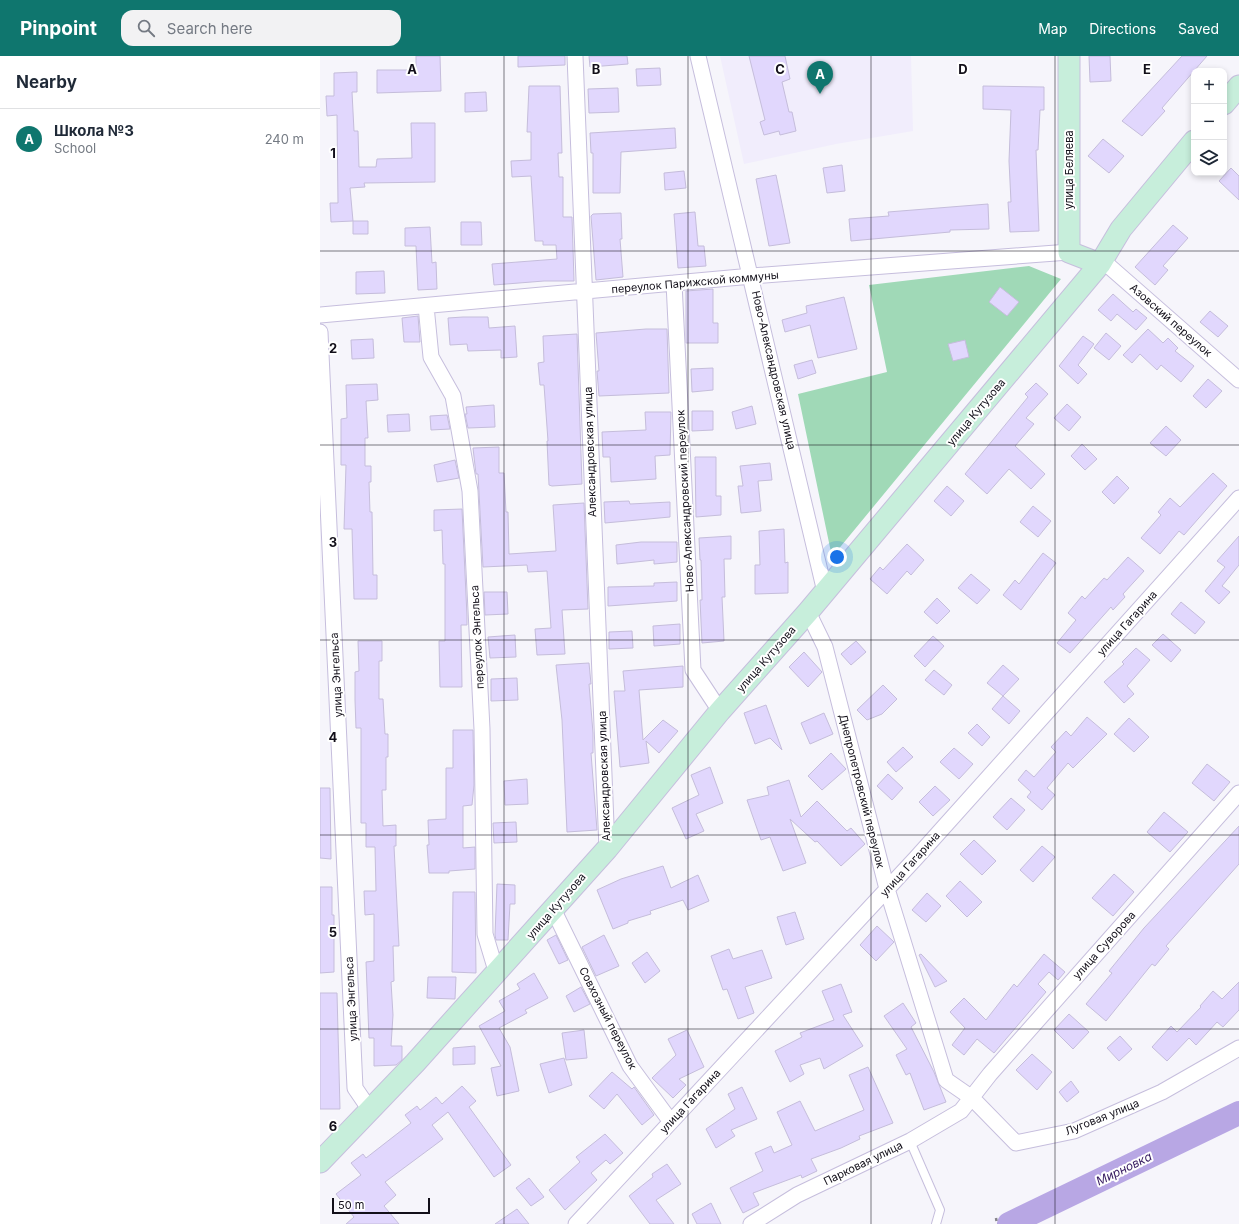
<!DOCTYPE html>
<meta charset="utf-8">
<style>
body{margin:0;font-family:Inter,sans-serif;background:#f2f2f3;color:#1f2937}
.controls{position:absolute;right:12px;top:12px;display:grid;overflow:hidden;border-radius:8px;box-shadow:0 2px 6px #0003}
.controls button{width:36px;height:36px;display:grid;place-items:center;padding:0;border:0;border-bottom:1px solid #e0e1e3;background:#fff;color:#1f2937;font:20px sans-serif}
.scale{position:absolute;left:12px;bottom:10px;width:98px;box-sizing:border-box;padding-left:4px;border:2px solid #120f19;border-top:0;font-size:11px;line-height:14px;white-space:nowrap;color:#120f19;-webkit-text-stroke:3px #fff;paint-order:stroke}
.you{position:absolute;left:517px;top:501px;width:14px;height:14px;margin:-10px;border:3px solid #fff;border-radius:50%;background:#1a73e8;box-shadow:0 0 0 6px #1a73e833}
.badge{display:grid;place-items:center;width:26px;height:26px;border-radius:50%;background:#0f766e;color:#fff;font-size:13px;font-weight:700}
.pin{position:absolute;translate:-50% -33px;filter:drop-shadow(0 1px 2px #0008)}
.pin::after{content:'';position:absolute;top:21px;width:14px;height:12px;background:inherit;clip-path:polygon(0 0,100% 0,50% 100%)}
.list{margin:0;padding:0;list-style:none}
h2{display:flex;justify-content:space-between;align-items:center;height:52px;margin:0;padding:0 16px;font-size:17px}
h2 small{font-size:13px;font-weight:400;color:#747a83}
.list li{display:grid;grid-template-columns:26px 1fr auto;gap:12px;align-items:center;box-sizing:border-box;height:60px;padding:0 16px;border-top:1px solid #e0e1e3}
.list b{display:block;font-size:15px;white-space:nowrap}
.list p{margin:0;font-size:13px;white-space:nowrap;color:#747a83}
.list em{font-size:13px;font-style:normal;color:#747a83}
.icon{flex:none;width:22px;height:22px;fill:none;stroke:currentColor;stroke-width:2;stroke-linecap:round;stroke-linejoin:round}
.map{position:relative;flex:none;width:919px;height:1168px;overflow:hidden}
header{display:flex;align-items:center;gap:24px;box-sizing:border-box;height:56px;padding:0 20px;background:#0f766e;color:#fff}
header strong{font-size:19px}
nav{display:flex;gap:22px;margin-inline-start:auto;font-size:14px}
.search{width:280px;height:36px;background:#f2f2f3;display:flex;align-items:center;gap:10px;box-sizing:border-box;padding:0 14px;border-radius:12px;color:#747a83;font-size:15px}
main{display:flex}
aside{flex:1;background:#fff}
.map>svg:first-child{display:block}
</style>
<header>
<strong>Pinpoint</strong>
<div class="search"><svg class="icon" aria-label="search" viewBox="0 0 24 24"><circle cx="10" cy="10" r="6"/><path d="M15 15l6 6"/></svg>Search here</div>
<nav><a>Map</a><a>Directions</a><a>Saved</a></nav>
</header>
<main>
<aside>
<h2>Nearby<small></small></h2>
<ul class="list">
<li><span class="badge">A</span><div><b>Школа №3</b><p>School</p></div><em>240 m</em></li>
</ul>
</aside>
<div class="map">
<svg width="919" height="1168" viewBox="0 0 919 1168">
<rect width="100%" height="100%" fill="#f6f5fb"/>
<path fill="#f1edfc" d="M400,0H591L593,75L516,88L424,108Z"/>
<path fill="#a0d9b7" d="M709,210L741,223L512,501L478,338L567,316L549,229Z"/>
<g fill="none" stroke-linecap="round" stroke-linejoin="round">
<path stroke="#b8a7e4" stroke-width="24" d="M689,1168L919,1057"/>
</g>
<path fill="#e1d7fd" stroke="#c5bddb" d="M96,0H120L121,35L57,37V14H96Z
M198,0H245V9L198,11Z
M269,0H307L308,8L270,11Z
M429,0H465L470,23L462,26L469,56H472L476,75L460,79L459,75L444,79L440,66L445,64Z
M769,0H790L791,25L770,26Z
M862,0H887L842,52L845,55L822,80L802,65Z
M340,12L341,29L317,30L316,13Z
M37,16V36H32L34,75H38L39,111H56L57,103L92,102L91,67H115V126L44,127L45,131L30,132L33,165L11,166L10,147H18L17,59L7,60L6,40H14V17Z
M209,30H240L242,97H238L239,121H243V161H252L254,225H224L174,229L172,208L237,203L236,189H223V185H215L211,120L192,121L191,105L211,104V76H207Z
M663,30L724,31V54H720L718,94H716L719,175L690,176L688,146H691L689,105L691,54L663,53Z
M298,32L299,56L269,57L268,33Z
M166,36L167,55L145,56V37Z
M355,72L356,92L301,96L300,137H273V97H271L270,77Z
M783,83L804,100L789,117L768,100Z
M522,109L525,135L507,137L503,112Z
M911,112L919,120V144L899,125Z
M364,115L366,132L345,134L344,117Z
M456,119L470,187L449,190L436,123Z
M668,148L669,173L630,174V176L531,185L529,163L569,160L568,156Z
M375,156L378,190H384L386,210L358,212L354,158Z
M301,157L302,183H300L303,221L276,224L271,160L273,158Z
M33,165H48V178H33Z
M141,166H161L162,189H141Z
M853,169L868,182L843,210L848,214L835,229L815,211Z
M110,171L112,207L116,206L117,233L98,234L96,190H85V172Z
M64,215L65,237L36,238V216Z
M680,231L699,246L687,260L669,246Z
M393,233V267H398V287H366V235Z
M793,238L813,256L816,253L827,262L816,274L797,258L791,265L778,254Z
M524,241L537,293L498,302L490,269L465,276L462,264L487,257L486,250Z
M890,255L908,270L898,281L880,266Z
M98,260L100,286H84L82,262Z
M143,261H168L169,272L195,270L197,301L181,302V294L148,295L147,288L130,289L128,262Z
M326,273H347L349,337L279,340L277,315H279L276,277Z
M828,273L843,287L848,282L858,292L855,295L874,310L861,326L841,309L837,314L820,298L812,307L803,299Z
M786,277L801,290L789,304L774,292Z
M257,278L262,428L232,430L229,429L227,385H228L224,329H220L218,307L224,306L223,280Z
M763,280L774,288L758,309L767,318L758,328L739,310Z
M53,283L54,302L32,303L31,284Z
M645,284L649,301L633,305L628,288Z
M492,304L496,317L478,323L474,309Z
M393,312V334L372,336L371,313Z
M888,323L902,335L886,352L873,340Z
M716,327L728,338L706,362L714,368L695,390L725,418L711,433L689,413L667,438L645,418L708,341L705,338Z
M57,328L58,344L46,345L48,382H45V410H51V426H49L50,456H52L53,519H57V543H34L32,473H24L26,409H21V363L27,362L26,329Z
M747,348L761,361L749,375L734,362Z
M174,349L175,371L148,372L145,358H147L146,351Z
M432,350L436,368L416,373L412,356Z
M372,355H393V374L372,375Z
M325,356H351L350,399L335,400L336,423L291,426L290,401H283L282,376L326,374Z
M89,358L90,375L68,376L67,359Z
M127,359L130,373L111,374L110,360Z
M846,370L861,384L846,400L830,387Z
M762,388L777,403L765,414L751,400Z
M179,391V417H184L186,456H188L189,498L236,495L233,449L264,447L268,553L242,554L245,598L217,599L215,573L231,572L227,515L208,516L207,509L163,511L158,418H156L153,392Z
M375,401H396V440H401V459L376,461Z
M135,404L139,422L117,426L114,409Z
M450,407L452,424L438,425L441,455L421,457L418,430H423L420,410Z
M893,417L907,430L864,479L859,475L840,498L821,482L841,459L838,456L850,442L860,451Z
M797,420L809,432L794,448L782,436Z
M627,430L644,445L631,460L614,445Z
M309,445L310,448L350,446V461L285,467L284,446Z
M713,450L731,465L718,481L700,466Z
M142,453L147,560V569H141L142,631H120L119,585H125V508H123L122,474L114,475V454Z
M464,473L465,507L468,506V537L435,538V509H440L439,475Z
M411,480V503H404L405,541H402L404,585L382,587L380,544H382L381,504H380L379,482Z
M919,480V509L902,530L910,536L899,548L885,535L905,511L897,505Z
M321,486H357V506L334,508V504L297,508L296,489Z
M587,488L604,504L591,519L587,515L567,538L550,523L560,511L563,514Z
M723,497L736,507L701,554L683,539L695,524L699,528Z
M808,501L824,515L803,538L805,541L793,554L791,551L750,597L737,587L756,564L748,557L762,540L765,543L784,522L787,524Z
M651,518L670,534L657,548L638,532Z
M357,526V545L288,550V531L334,530V527Z
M164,536H187L188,558L165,559Z
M617,542L630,555L617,568L604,556Z
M861,546L885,566L875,578L851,558Z
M360,568V588L334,590L333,570Z
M312,575L313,592L289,593V576Z
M843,578L861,594L851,606L832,589Z
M195,579L196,601L170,602L168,581Z
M613,580L624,590L605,611L594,600Z
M38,585H62V605H59V643H63L65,678H68V701H66V734H62L63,770L76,769V790H74L79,890H73L74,925L71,926L73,959L71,990H82V1004L76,1009L54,1010V982H49L46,906L54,905V858L45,859L44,835H56L55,791H46V767H41V672H36L35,644V616L39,615Z
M536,585L546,596L531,609L521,598Z
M816,592L830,604L807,630L814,638L804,647L784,626L804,608L802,606Z
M484,596L502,616L488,631L469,611Z
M269,607L271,628H269L273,677V697H271L277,774L247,776L242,664L236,609Z
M683,609L699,623L683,640L667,627Z
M363,610V631L319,634L323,684L343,664L358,675L339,697L326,685L329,707L300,711L294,635H305L303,615Z
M614,614L632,629L624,639L605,624Z
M197,622L198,644L171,645V623Z
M563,629L577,643L562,658L547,664L537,654Z
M683,640L700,655L689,668L672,653Z
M446,649L462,694L450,682L435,688L424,657Z
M504,657L513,678L490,688L481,667Z
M767,661L787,678L753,712L748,707L727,732L735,739L722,754L707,741L711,736L698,724L706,714L714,721L736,696L731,691L746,675L751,680Z
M809,662L829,681L814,696L794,678Z
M657,668L670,681L662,690L648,677Z
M133,674H153L154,729L152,749L143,750V792L155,791V813L129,815V817H109L107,789H109L108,764L126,763V712H133Z
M583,691L593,701L576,716L567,706Z
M634,692L653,708L639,723L620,706Z
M511,697L526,713L502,734L488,720Z
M887,708L910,726L894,745L872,727Z
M390,711L403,747L376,758L384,775L366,783L352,752L379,739L371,719Z
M568,718L583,732L572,744L557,730Z
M207,723L208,748L185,749L184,725Z
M469,724L481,761L497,745L527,775L531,772L545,788L521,810L497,785L495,786L470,763L486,807L463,815L450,781L441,784L427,744L449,739L447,731Z
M615,730L630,744L613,760L599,746Z
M0,732H10L11,803L0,802Z
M691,742L705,754L687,774L673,761Z
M844,756L868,776L850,796L827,776Z
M196,766L197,786L174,787L173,767Z
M919,770V808L846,890L849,893L835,910L832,908L786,965L766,948L792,917L789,915L824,872Z
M654,784L676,805L662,819L640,798Z
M722,790L735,801L713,826L700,814Z
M343,810L351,832L378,819L389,845L368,854L363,844L330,855L331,858L308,865V867L293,873L277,834L301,823Z
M794,818L814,836L793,860L772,842Z
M640,825L662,846L647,861L626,840Z
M177,828L195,829V848H190L188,884H176L175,879Z
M0,831H12V859H14V916L0,917Z
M133,836H155L156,917L132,916Z
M607,837L621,850L606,866L592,854Z
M475,856L484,883L466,889L457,861Z
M557,870L574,886L556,905L540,889Z
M236,879L248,904L239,908L227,884Z
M284,879L299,910L276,920L262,891Z
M409,893L413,903L442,894L452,922L425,931L434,957L418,963L407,933L403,934L391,900Z
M327,896L340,915L325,927L312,907Z
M601,898L627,925L615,931L599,899Z
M724,898L745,916L738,924L729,916L718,928L726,936L674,997L657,983L644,999L632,989L645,972L630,956L644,942L666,964L694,928L697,931Z
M214,917L228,942L205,954L207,957L179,972L190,991L199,1035L177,1040L171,1012L181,1010L159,970L185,955L179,945L200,933L197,928Z
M108,921H136L135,943L107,942Z
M919,926V954L903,971L897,966L876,989L869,982L847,1005L832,991L851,970L857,976L881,951L880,950L893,935L902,943Z
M521,928L532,956L523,959L543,990L504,1013L500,1002L480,1009L484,1018L470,1026L455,995L482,981L480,977L514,964L502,935Z
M261,931L270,948L254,956L246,940Z
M0,937H17L20,1053H0Z
M583,947L596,967L591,971L614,1016L626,1046L604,1054L590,1017L586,1019L576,999L587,993L564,960Z
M749,958L769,976L753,993L734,974Z
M264,974L267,1002L246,1004L242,977Z
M367,974L384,1011L359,1023L366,1029L353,1042L332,1022L356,999L348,983Z
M800,980L812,993L799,1005L787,992Z
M155,990V1008L133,1009V992Z
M712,998L732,1016L717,1034L696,1014Z
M244,1002L252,1029L229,1037L220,1008Z
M548,1011L573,1067L539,1080L540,1083L521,1092L491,1103L497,1115L482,1122L481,1119L433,1137L439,1149L423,1157L410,1132L443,1115L435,1097L451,1090L454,1097L472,1089L457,1056L480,1045L495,1075L544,1054L529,1019Z
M292,1016L312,1033L314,1031L334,1059L322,1069L297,1038L284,1053L269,1040Z
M751,1025L759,1036L747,1046L739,1036Z
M142,1030L156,1045L149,1051L191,1109L174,1121L128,1056L112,1069L123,1083L65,1126L76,1139L64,1150L79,1168H26L34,1161L16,1138L41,1119L31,1107L43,1098L46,1102L91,1067L85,1059L97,1050L100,1054L116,1041L122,1048Z
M422,1031L437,1063L411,1074L415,1080L396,1092L386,1073L415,1053L408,1038Z
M285,1078L303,1097L290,1108L286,1104L271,1117L277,1124L245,1154L229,1134L260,1106L256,1101Z
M347,1108L361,1128L336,1144L354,1168H330L309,1140L333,1121L332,1118Z
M209,1122L224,1141L211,1150L196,1132Z
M391,1147L401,1168H377L372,1158Z
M197,1153L209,1168H175Z"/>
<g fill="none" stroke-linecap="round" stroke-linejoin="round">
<defs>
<path id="service" d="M590,1085L620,1154L616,1168"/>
<path id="minor" d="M255,0L287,793
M378,0L505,536
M782,204L919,324
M354,227L373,614L400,655
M106,250L111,301L133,340L150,435L162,673L165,878L177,918
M0,259L432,220L749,196
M0,276L35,1032L50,1054
M488,556L505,591L567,833L626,1024L652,1042L696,1087L754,1075L842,1036L919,992
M233,853L310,1010L351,1066
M256,1168L596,802L919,442
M431,1168L477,1139L590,1085L641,1055L670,1018L919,737"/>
<path id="secondary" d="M749,0V196L780,208
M904,48L919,30
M0,1106L95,1007L287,793L400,655L488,556L780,208L801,173L874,85"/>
</defs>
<use href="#service" stroke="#c6bedd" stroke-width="10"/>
<use href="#minor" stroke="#c6bedd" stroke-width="17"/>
<use href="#secondary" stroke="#c6bedd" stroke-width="23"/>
<path stroke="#85838b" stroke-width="2.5" stroke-dasharray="3 3" stroke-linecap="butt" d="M676,1162L677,1168"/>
<use href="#service" stroke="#fff" stroke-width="8"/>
<use href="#minor" stroke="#fff" stroke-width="15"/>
<use href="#secondary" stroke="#c7eedb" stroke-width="21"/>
</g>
<path fill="none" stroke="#120f19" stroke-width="1" stroke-opacity="0.55" d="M184,0V1168M368,0V1168M551,0V1168M735,0V1168M0,195H919M0,389H919M0,584H919M0,779H919M0,973H919"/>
<g text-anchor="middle" stroke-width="4" stroke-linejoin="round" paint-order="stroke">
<g font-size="11" fill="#120f19" stroke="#fff">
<text transform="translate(749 114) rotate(-90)" y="4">улица Беляева</text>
<text transform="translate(375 226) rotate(-5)" y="4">переулок Парижской коммуны</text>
<text transform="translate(851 264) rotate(41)" y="4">Азовский переулок</text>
<text transform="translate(454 314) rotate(77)" y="4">Ново-Александровская улица</text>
<text transform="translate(656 356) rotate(-50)" y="4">улица Кутузова</text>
<text transform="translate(270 396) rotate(-92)" y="4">Александровская улица</text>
<text transform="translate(365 445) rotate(-93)" y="4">Ново-Александровский переулок</text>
<text transform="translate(807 567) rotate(-48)" y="4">улица Гагарина</text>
<text transform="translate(157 581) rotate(-93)" y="4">переулок Энгельса</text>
<text transform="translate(446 603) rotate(-49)" y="4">улица Кутузова</text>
<text transform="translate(16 619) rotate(-93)" y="4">улица Энгельса</text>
<text transform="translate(284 720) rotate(-92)" y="4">Александровская улица</text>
<text transform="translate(542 735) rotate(76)" y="4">Днепропетровский переулок</text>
<text transform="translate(590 808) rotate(-48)" y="4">улица Гагарина</text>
<text transform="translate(236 850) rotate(-49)" y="4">улица Кутузова</text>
<text transform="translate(784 889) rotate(-48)" y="4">улица Суворова</text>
<text transform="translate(31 943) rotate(-93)" y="4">улица Энгельса</text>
<text transform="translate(288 962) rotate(63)" y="4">Совхозный переулок</text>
<text transform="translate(370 1045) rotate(-47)" y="4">улица Гагарина</text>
<text transform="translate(782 1061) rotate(-22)" y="4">Луговая улица</text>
<text transform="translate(543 1107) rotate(-26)" y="4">Парковая улица</text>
</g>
<g font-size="12" font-style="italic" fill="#35195f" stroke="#fff">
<text transform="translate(804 1113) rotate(-26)" y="4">Мирновка</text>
</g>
</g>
<g font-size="13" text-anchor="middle" font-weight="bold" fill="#120f19" stroke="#fff" stroke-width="4" stroke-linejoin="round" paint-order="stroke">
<text x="92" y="18">A</text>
<text x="276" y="18">B</text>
<text x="460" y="18">C</text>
<text x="643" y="18">D</text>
<text x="827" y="18">E</text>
<text x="13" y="102">1</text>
<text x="13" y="297">2</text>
<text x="13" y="491">3</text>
<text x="13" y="686">4</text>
<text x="13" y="881">5</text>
<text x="13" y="1075">6</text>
</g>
</svg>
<div class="controls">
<button>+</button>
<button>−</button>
<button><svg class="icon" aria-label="layers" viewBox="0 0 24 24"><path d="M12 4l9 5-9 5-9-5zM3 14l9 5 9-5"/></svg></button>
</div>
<div class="scale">50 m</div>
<div class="you"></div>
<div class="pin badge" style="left:500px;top:38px">A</div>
</div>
</main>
